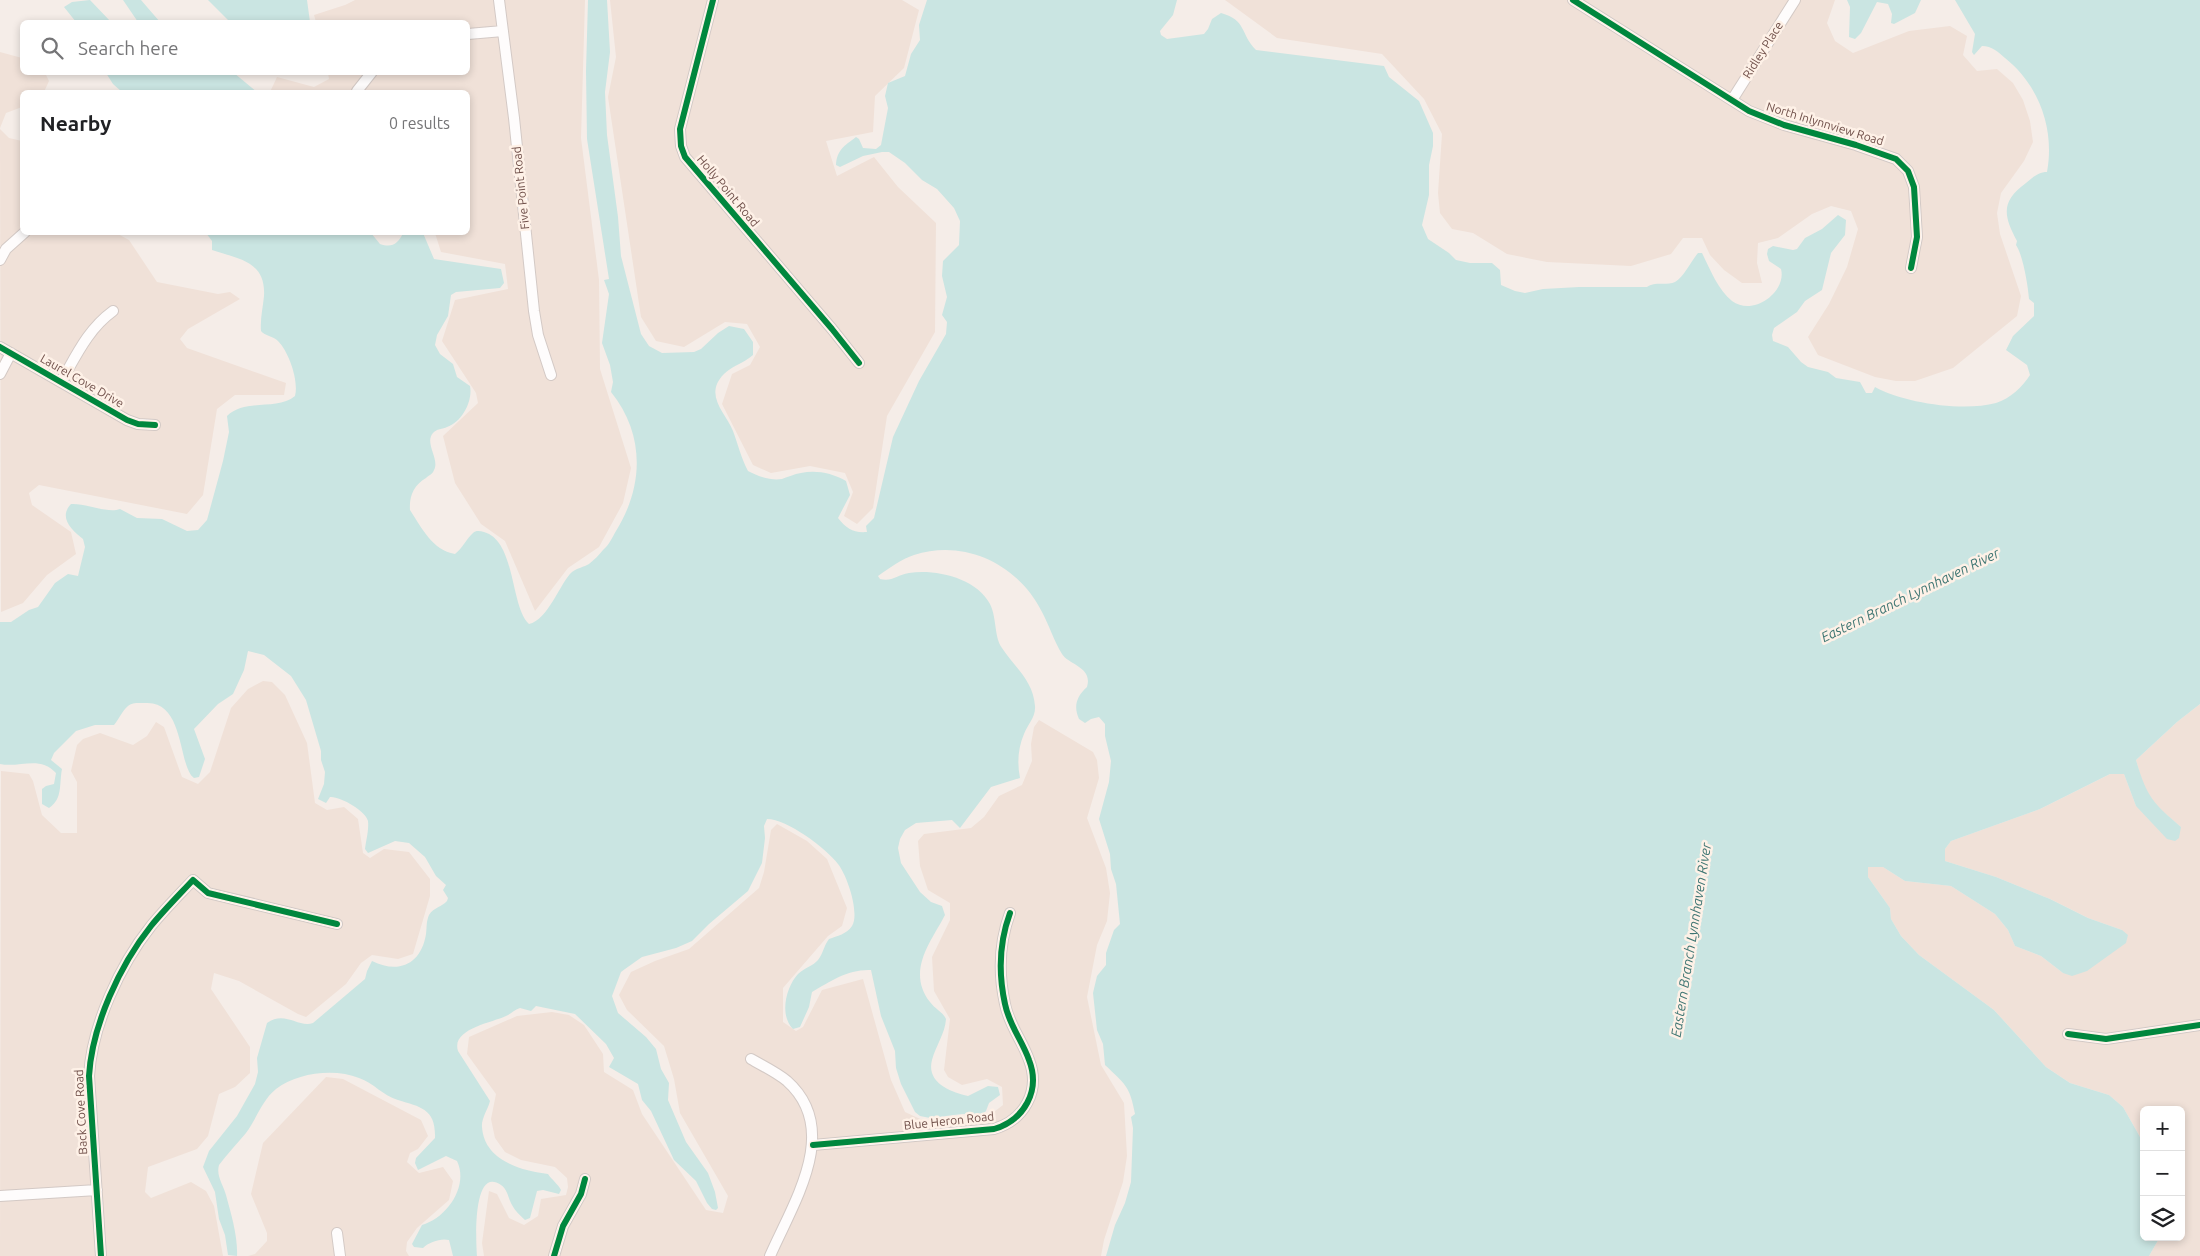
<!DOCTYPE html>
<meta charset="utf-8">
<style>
body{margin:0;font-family:Ubuntu,sans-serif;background:#f6f6f6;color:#202124}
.controls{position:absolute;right:15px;bottom:15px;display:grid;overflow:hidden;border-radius:8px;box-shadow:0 2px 8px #0003}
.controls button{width:45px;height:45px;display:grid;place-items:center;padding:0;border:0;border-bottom:1px solid #e0e0e0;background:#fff;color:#202124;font:25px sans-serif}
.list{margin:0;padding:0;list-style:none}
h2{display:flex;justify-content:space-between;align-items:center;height:65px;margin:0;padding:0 20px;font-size:21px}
h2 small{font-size:16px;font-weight:400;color:#757577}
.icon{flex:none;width:28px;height:28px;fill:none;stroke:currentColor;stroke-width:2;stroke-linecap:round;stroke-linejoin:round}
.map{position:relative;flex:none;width:2200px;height:1256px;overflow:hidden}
.search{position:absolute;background:#fff;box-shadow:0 2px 8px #0003;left:20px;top:20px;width:450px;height:55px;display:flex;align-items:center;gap:12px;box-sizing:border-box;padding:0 18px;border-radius:8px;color:#757577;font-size:19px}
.panel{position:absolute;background:#fff;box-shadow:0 2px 8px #0003;left:20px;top:90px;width:450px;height:145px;border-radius:8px}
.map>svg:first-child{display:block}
</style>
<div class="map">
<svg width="2200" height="1256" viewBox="0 0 2200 1256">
<rect width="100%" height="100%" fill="#f5ede8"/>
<path fill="#f0e1d8" d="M355,0H585L581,138L599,280L600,369L631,468L623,503L599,547L568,568L535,611L505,541L481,524L455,483L443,436L478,403L476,393L442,341L455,300L508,289L505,264L441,252L435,233L468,232V92H270L277,77L314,87L329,79L328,73L468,72V22H316L314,15L345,5Z
M610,0H902L919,10L904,68L875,96L873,132L826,141L837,176L874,157L898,187L936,223L935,332L887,416L873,508L857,524L844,516L853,492L845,473L810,466L771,473L753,465L722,404L732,374L750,365L760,347L747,324L725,322L684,347L656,341L641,317L608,97L616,57Z
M1225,0H1835L1827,23L1835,41L1853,53L1909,31L1950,26L1967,36L1963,55L1977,71L1997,69L2013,83L2023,100L2030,121L2033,142L2024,161L2001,193L1997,213L2000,234L2021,296L2017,316L1953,368L1915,381H1896L1875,377L1818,355L1808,337L1829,304L1847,267L1858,229L1851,211L1831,206L1812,214L1778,238L1758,243L1757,263L1762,283H1742L1724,270L1710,255L1702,238H1683L1671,254L1631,266L1547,262L1507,254L1473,233L1452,229L1440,213L1438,193L1442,134L1424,99L1382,54L1277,38Z
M0,52L22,58V72L45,73L49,81L44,92H22V107L6,113L0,128Z
M0,129L9,138L22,141V232L116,233L129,240L157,282L218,294L230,292L240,299L188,329L180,339L187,348L286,383L284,395H235L217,409L203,495L187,514L39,485L29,493L32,505L71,532L76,554L47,575L23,603L1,612Z
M263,681L272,682L285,695L307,743L315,803L327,810L344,807L358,819L363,853L370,858L384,849L409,852L430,879V896L413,954L398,959L372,955L361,963L346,984L306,1017L298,1014L239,981L214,973L211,989L250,1047V1073L235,1087L219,1094L208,1136L197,1149L148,1167L145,1192L151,1198L191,1182L206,1191L214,1206L223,1256H0L1,771L29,774L33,781L42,815L61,833H77V782L71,771L77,745L83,739L100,733L133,745L147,736L156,722L164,727L182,777L198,784L210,772L231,708L248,689Z
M2200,704V1256H2149L2160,1237H2181V1110H2144V1144L2123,1107L2109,1095L2070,1083L2046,1067L1994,1010L1919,955L1901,936L1891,919L1890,908L1868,877V867H1883L1905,881L1951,886L1995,914L2008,930L2015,946L2041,956L2063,973L2122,930L2088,918L2050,899L1996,877L1945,861V849L1951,841L2040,809L2110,774H2124L2136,806L2181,827L2155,805L2144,788L2136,760L2177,722Z
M1039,720L1093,752L1097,760L1099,778L1087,818L1106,868L1110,893L1107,921L1097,945L1087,997L1101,1065L1124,1103L1127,1156L1123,1182L1104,1240L1101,1256H484L482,1243L489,1191L497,1194L509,1218L524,1225L538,1216L541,1199L566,1195L568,1187L567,1178L555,1167L521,1160L505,1152L495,1138L491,1119L496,1094L467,1054L469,1037L517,1016L552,1012L569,1015L584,1025L603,1054L604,1072L633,1090L642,1114L706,1210L723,1213L728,1196L680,1113L674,1079L664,1046L627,1010L619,995L631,972L655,961L689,949L759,888L764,872L771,830L777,824L807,841L827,859L847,908L842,926L828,936L783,988V1022L796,1031L803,1027L822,990L863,979L891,1080L905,1112L929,1123L990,1115L1003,1105L1002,1087L987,1079L962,1085L948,1077L944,1070L950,1019L934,991L932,957L950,920V903L928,890L920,866L918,841L924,834L971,828L984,817L999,796L1022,785L1032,761L1031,744L1034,727Z
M326,1077L343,1079L421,1120L428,1136L418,1149L410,1153L407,1162L419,1173L443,1167L453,1181L449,1200L417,1228L407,1242L406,1251L409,1256H248L255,1254L267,1241V1233L251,1194L263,1143Z"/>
<path fill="#cae5e2" d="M90,0L111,22H76L64,7L72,2Z
M123,0H141L160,22H138Z
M208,0H307L310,22H230Z
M588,0H607L610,52L605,92L607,135L618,217L621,256L641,334L649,346L662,353L694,352L701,349L718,333L729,326L744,329L753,342V355C744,363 732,366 724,374C703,395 726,413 733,431C738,444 741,458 748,471C757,476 771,481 782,479C788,477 794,474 801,473C816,470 832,473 846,481L850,495L838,518C847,529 853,533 867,532L866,526L874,518L893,437L919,381L946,334L947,322L942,315L947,297L942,276L943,261L959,245L960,221L954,208L937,189L922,180L905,163L889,152H882L863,156L840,167L836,165C837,150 844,146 856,137L859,139L863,148L876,149L881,145L888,108L885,96L888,83L905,76L911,54L920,40L919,25L927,0H1177L1173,15L1160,31L1161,35L1167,39L1204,34L1208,29L1212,19L1221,13C1247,20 1240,34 1256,50L1384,66L1389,77L1419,101L1433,133V146L1429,165V195L1422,225L1428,239L1449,253L1456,260L1470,263H1492L1500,270L1501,285L1515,291L1525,293L1543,289L1579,287H1647C1655,281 1666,286 1675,282C1684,277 1691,261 1698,253H1702C1710,269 1718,290 1732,301C1754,317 1787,291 1781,269L1769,261L1767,254L1768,249L1773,246L1793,250L1797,249L1805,238L1822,229L1838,215L1846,220L1845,235L1831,253L1822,290L1805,301L1797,312L1774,328L1772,335L1773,341L1788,347L1801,362L1808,367L1828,372L1836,378L1860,382L1866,393H1872L1875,387C1904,403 1963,412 1996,403C2010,399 2023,386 2030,375L2027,365L2006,350L2013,336L2034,316V303L2029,299C2028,286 2023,255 2016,245L2017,241C2003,215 2001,201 2026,183C2032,178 2038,172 2047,172C2055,129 2039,85 2005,58C1998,52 1992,46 1982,46L1974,55L1972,52L1975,34L1955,0H2200V704L2177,722L2136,760C2147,797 2152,802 2181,827L2179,838L2175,841L2167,839L2136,806L2124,774H2110L2040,809L1951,841L1945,849V861L1996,877L2050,899L2088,918L2122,930L2128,935L2126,943L2087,971L2072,976L2063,973L2041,956L2015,946L2008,930L1995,914L1951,886L1905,881L1883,867H1868V877L1890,908L1891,919L1901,936L1919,955L1994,1010L2046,1067L2070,1083L2109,1095L2123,1107L2144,1144V1237H2160L2149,1256H1106L1115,1225L1125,1203L1131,1182L1133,1128L1131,1117L1135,1114C1130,1086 1125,1084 1105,1065L1103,1044L1097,1030L1093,993L1097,976L1106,965V953L1114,930L1120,924L1116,884L1111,869L1110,854L1099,819L1109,782L1111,761L1105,736V724L1099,717L1091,719L1085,723L1079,719C1073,706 1077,696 1087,687C1093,667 1069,665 1062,654C1054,641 1049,625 1042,612C1019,565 965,538 914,555C902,559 889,568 878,576L880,579C892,582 897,575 909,573C936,569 976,578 990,604C997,618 994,637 1002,648C1015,668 1033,680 1035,706C1036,717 1028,724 1024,734C1018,748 1017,763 1020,778L991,787L960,828L952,820L916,823L905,830L900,839L898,848L901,863L920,892L931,902L942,906L945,915C931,942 906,971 930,1002C935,1009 943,1012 946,1019C945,1034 936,1045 932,1060C926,1083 951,1092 968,1096L988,1086L998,1087L1000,1095L989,1103L986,1111L983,1114H962L930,1118L920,1116L915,1112L901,1084L896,1068L895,1051L881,1016L871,970C848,969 831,981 812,992L809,1007L800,1027L793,1029C779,1015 786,987 798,974C804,968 813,966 818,960C823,954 824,945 829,939C837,936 847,934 852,926C860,913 847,875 838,864C826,848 787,819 767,819L764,826L765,838L762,863L748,891L709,924L692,941L676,948L642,957L625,969L621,972L612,996L618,1013L646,1037L656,1049L661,1069L669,1083L668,1100L686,1142L708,1173L715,1192L718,1208L716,1210L712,1209L707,1203L696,1181L674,1160L651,1111L642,1100L638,1084L609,1067L614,1058L606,1044L575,1014L536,1006L531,1011L520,1008C514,1010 511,1014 506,1016C491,1023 451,1029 458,1051L490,1101C488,1109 481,1119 482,1127C484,1160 521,1171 548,1174C552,1180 558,1184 561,1190L559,1194L543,1190L537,1191L530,1218L525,1220C520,1215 515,1211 512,1205C508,1198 508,1190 501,1185C472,1165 476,1243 477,1256H453L449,1240C441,1238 429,1242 423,1248L414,1247L412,1244L422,1225C447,1218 469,1186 457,1161L446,1156L418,1170L415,1163L416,1158L435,1138C436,1109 421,1107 398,1100C383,1096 374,1083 359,1078C334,1068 297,1073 276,1089C262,1100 256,1120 246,1133C237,1144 227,1154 219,1165C216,1176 223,1184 226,1195C231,1214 238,1236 237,1256L228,1255L225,1235L219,1219L215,1192L203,1167L209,1151L237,1116L255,1084L258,1072L257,1058L267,1023C285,1010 298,1028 313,1023L365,979L367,971L372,961C398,974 421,965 426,934C427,927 426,922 429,915C434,907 442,907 447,901L448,898L443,890L446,885L436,876L425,857L409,843L395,841L368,853L365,849C366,841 369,830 368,821C366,811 340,796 330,797L326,803L318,799L324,784L325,772L321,760V751L306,700L291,676L264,655L248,651L244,670L233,694L218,704L194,729L205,759L199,777L194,778C178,767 185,701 146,703C140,703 132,702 128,706C122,711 119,719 114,725H95L76,731L54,753L51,760L62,769C59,784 63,799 49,808L42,804V789L46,786L54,784L56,773C40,755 20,768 0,764V622H11L29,610L38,607L55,583L68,574L78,576L85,547L83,539C72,530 58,518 71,504C86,503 108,514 120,509L137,518L162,519L187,531L198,530L207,520L223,461L229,432L227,416C245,398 277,411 295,396C299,381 289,352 278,341C273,336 265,336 261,331C260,319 263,307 264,296C266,260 237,259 212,250V241L206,233H371L380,244C392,248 398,244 403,233H423L434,259L501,269L504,283L500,288L456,292L451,295L448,316L437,335L435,345L440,354L453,364L457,377L470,386C473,401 462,422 447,427C443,429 436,429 433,433C424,443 440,459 434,470C433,474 429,475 426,478C414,485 409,496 410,510C422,528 432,550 455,554C463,548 466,539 473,533C476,530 480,531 484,532C516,541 510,606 529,624C548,620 560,583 572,572C577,568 584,567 589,564C594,560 599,555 603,550C609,545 612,538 616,531C644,486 645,434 611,392L613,382L610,365L602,343L609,294L604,280L609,279L587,139L586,71Z
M1847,0H1921L1915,13L1894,24L1891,23L1892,14L1888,4L1877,2L1861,33L1855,39L1849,37L1850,7Z
M106,73H234L257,92H122L113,84Z"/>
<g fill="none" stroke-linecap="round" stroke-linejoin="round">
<defs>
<path id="street" d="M499,0L514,118L534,311L538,335L551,375
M713,0L680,129L681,146L685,157L832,329L859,363
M1573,0L1749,111L1784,125L1856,145L1896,159L1908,171L1914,187L1917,237L1911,268
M468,34L503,31
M357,91L372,72
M1732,100L1795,0
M0,260L6,249L25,232
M0,347L127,420L138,424L155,425
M0,374L11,353
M61,382C76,356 88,329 113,311
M2068,1034L2106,1039L2200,1025
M751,1059C763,1066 776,1072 787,1081C842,1130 793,1203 770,1256
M813,1145L994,1129C1024,1120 1041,1091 1029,1060C1022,1040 1009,1025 1005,1004C998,972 999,943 1010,913
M0,1196L97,1190
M337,1233L340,1256
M101,1256L89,1076C92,1025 120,965 151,926C164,910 179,895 193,880L208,893L337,924
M554,1256L563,1226L581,1194L585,1179"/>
</defs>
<use href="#street" stroke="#d3c9c5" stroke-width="12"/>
<use href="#street" stroke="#fefcfc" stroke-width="10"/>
<defs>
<path id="cycleway" d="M713,0L680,129L681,146L685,157L832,329L859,363
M1573,0L1749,111L1784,125L1856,145L1896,159L1908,171L1914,187L1917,237L1911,268
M0,347L127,420L138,424L155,425
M2068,1034L2106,1039L2200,1025
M813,1145L994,1129C1024,1120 1041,1091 1029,1060C1022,1040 1009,1025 1005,1004C998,972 999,943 1010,913
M101,1256L89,1076C92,1025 120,965 151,926C164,910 179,895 193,880L208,893L337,924
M554,1256L563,1226L581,1194L585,1179"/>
</defs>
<use href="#cycleway" stroke="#fef1e7" stroke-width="9"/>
<use href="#cycleway" stroke="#00873e" stroke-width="6"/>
</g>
<g text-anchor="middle" stroke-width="5" stroke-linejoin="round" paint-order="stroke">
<g font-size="12" fill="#70504a" stroke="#fef1e7">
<text transform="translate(1763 50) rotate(-58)" y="4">Ridley Place</text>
<text transform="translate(1825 124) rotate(17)" y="4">North Inlynnview Road</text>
<text transform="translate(521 188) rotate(-96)" y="4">Five Point Road</text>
<text transform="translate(728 191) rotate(50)" y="4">Holly Point Road</text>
<text transform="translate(82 381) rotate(30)" y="4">Laurel Cove Drive</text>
<text transform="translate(81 1112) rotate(-93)" y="4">Back Cove Road</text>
<text transform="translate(949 1121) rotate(-6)" y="4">Blue Heron Road</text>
</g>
<g font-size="14" font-style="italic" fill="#3f7673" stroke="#fef1e7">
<text transform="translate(1910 595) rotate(-26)" y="5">Eastern Branch Lynnhaven River</text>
<text transform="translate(1691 940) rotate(-81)" y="5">Eastern Branch Lynnhaven River</text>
</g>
</g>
</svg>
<div class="controls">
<button>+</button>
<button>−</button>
<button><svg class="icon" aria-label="layers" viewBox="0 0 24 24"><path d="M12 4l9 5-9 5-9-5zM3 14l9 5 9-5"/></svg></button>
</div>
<div class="search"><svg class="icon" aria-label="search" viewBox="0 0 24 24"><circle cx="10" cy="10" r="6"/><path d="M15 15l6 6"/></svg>Search here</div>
<section class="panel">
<h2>Nearby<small>0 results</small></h2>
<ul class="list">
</ul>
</section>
</div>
